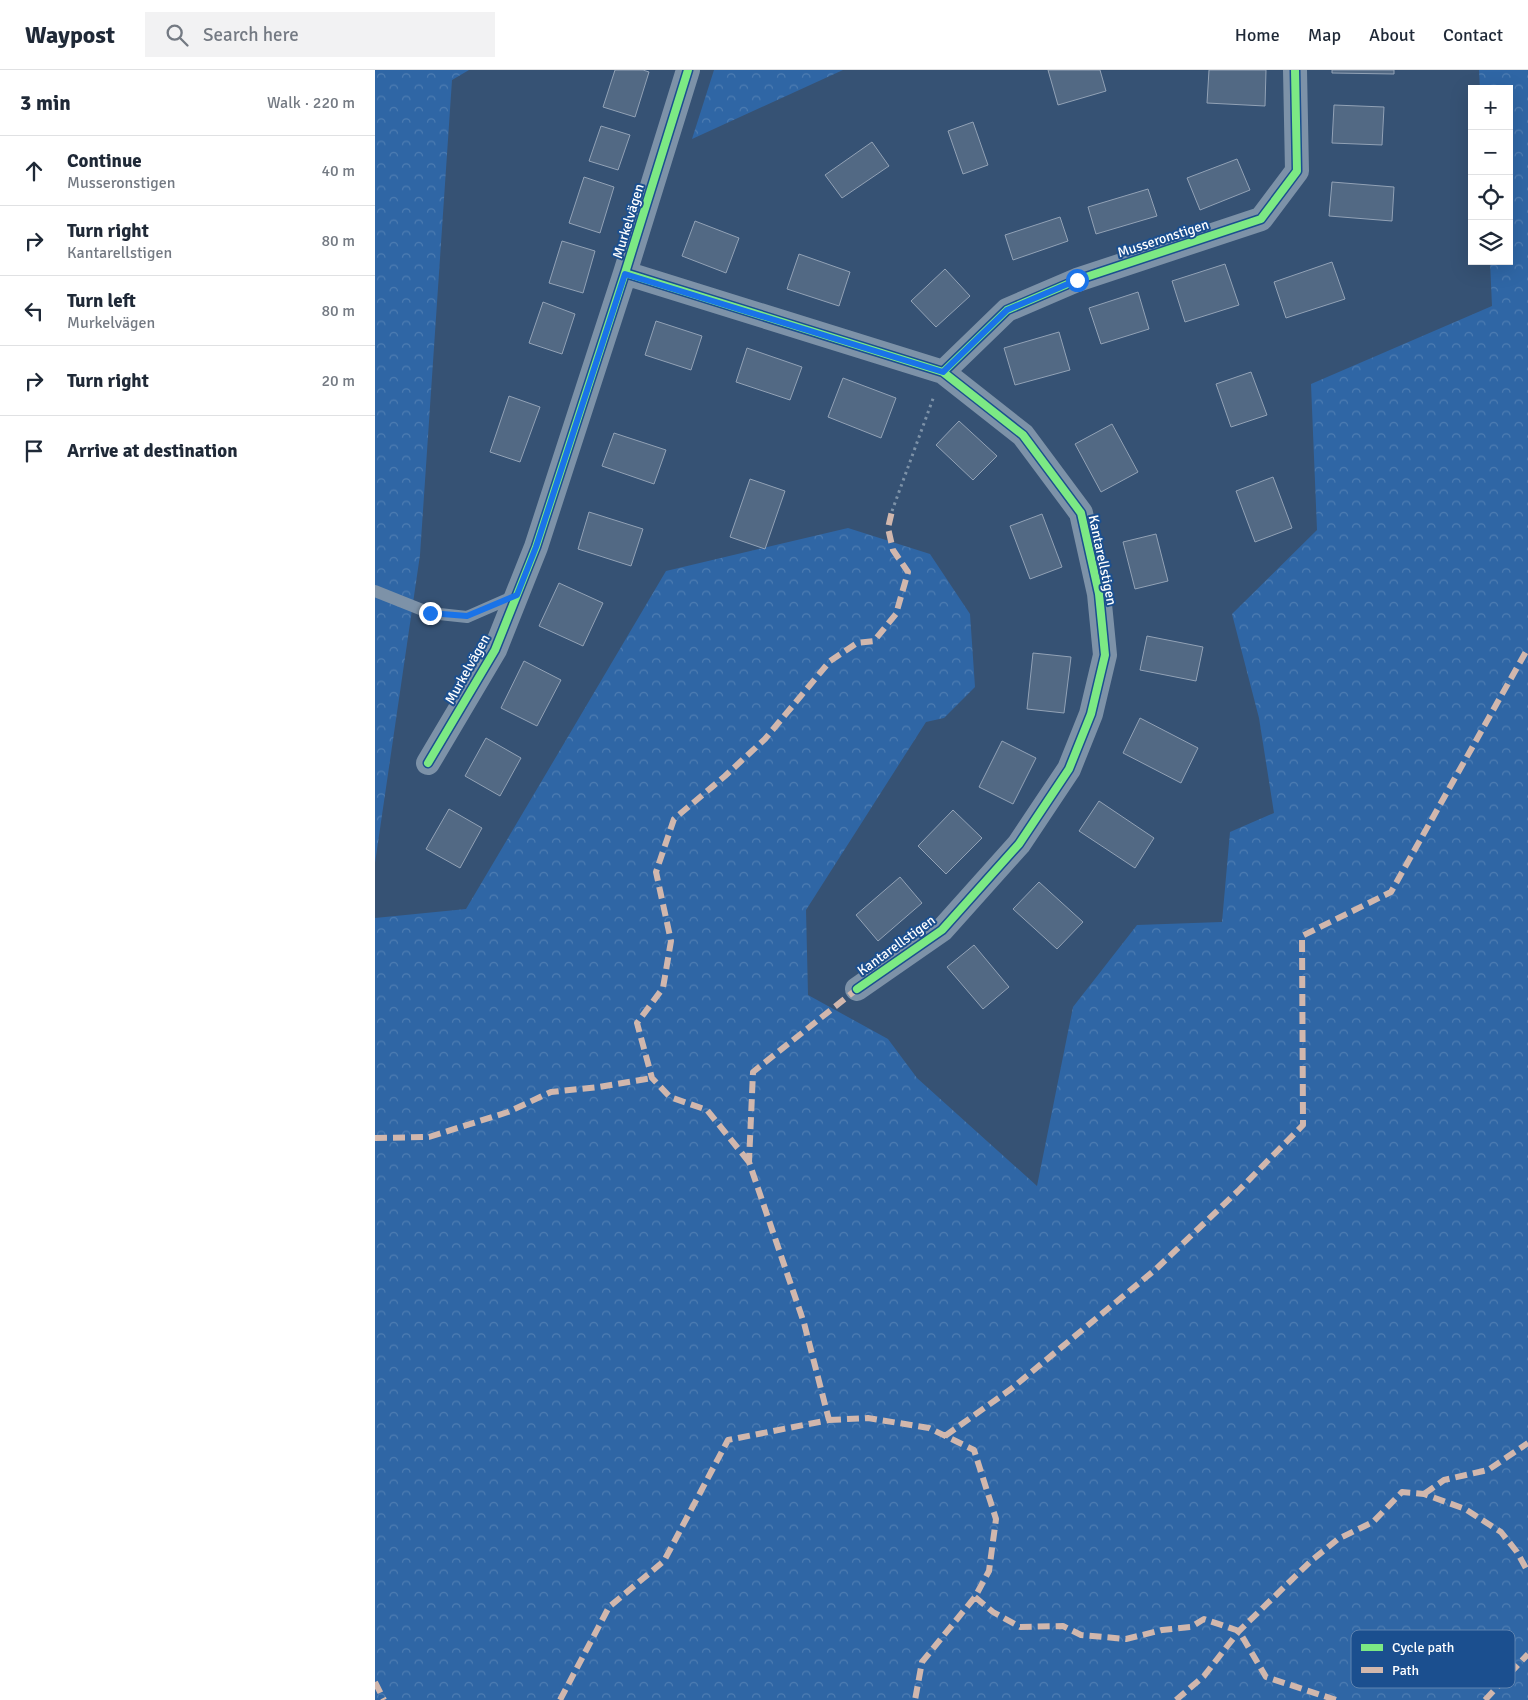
<!DOCTYPE html>
<meta charset="utf-8">
<style>
body{margin:0;font-family:Signika,sans-serif;background:#f2f2f3;color:#1f2937}
.controls{position:absolute;right:15px;top:15px;display:grid;overflow:hidden;border-radius:0px;box-shadow:0 5px 20px #0002}
.controls button{width:45px;height:45px;display:grid;place-items:center;padding:0;border:0;border-bottom:1px solid #e0e1e3;background:#fff;color:#1f2937;font:25px sans-serif}
.stop{position:absolute;width:15px;height:15px;margin:-11px;border:4px solid #1a73e8;border-radius:50%;background:#fff}
.stop.end{background:#1a73e8;border-color:#fff;box-shadow:0 1px 5px #0008}
.list{margin:0;padding:0;list-style:none}
h2{display:flex;justify-content:space-between;align-items:center;height:65px;margin:0;padding:0 20px;font-size:21px}
h2 small{font-size:16px;font-weight:400;color:#747a83}
.list li{display:grid;grid-template-columns:32px 1fr auto;gap:15px;align-items:center;box-sizing:border-box;height:70px;padding:0 20px;border-top:1px solid #e0e1e3}
.list b{display:block;font-size:19px;white-space:nowrap}
.list p{margin:0;font-size:16px;white-space:nowrap;color:#747a83}
.list em{font-size:16px;font-style:normal;color:#747a83}
.icon{flex:none;width:28px;height:28px;fill:none;stroke:currentColor;stroke-width:2;stroke-linecap:round;stroke-linejoin:round}
.map{position:relative;flex:none;width:1153px;height:1630px;overflow:hidden}
header{display:flex;align-items:center;gap:30px;box-sizing:border-box;height:70px;padding:0 25px;background:#fff;border-bottom:1px solid #e0e1e3}
header strong{font-size:24px}
nav{display:flex;gap:28px;margin-inline-start:auto;font-size:18px}
.search{width:350px;height:45px;background:#f2f2f3;display:flex;align-items:center;gap:12px;box-sizing:border-box;padding:0 18px;border-radius:0px;color:#747a83;font-size:19px}
main{display:flex}
aside{flex:1;background:#fff}
.map>svg:first-child{display:block}
</style>
<header>
<strong>Waypost</strong>
<div class="search"><svg class="icon" aria-label="search" viewBox="0 0 24 24"><circle cx="10" cy="10" r="6"/><path d="M15 15l6 6"/></svg>Search here</div>
<nav><a>Home</a><a>Map</a><a>About</a><a>Contact</a></nav>
</header>
<main>
<aside>
<h2>3 min<small>Walk · 220 m</small></h2>
<ul class="list">
<li><svg class="icon" aria-label="ahead" viewBox="0 0 24 24"><path d="M12 20V5M6 11l6-6 6 6"/></svg><div><b>Continue</b><p>Musseronstigen</p></div><em>40 m</em></li>
<li><svg class="icon" aria-label="right" viewBox="0 0 24 24"><path d="M7 20v-9h11M14 6l5 5-5 5"/></svg><div><b>Turn right</b><p>Kantarellstigen</p></div><em>80 m</em></li>
<li><svg class="icon" aria-label="left" viewBox="0 0 24 24"><path d="M17 20v-9H6M10 6l-5 5 5 5"/></svg><div><b>Turn left</b><p>Murkelvägen</p></div><em>80 m</em></li>
<li><svg class="icon" aria-label="right" viewBox="0 0 24 24"><path d="M7 20v-9h11M14 6l5 5-5 5"/></svg><div><b>Turn right</b></div><em>20 m</em></li>
<li><svg class="icon" aria-label="arrive" viewBox="0 0 24 24"><path d="M6 21V4h12l-3 4 3 4H6"/></svg><div><b>Arrive at destination</b></div></li>
</ul>
</aside>
<div class="map">
<svg width="1153" height="1630" viewBox="0 0 1153 1630">
<defs>
<pattern id="forest-crowns" width="20" height="18" patternUnits="userSpaceOnUse" patternTransform="scale(1.25)"><rect width="20" height="18" fill="#2f66a5"/><path d="M2 6a3 3 0 1 1 6 0M12 15a3 3 0 1 1 6 0" fill="none" stroke="#4e7db2"/></pattern>
</defs>
<rect width="100%" height="100%" fill="#365274"/>
<path fill="url(#forest-crowns)" d="M0,0H94L77,10L45,485L0,793Z
M339,0H468L317,69Z
M1104,0H1153V1630H0V848L91,839L291,501L473,458L555,484L595,544L600,617L569,648L551,652L431,840L433,925L513,969L542,1008L662,1116L698,937L762,855L847,852L855,762L899,743L884,648L857,544L942,460L936,314L1117,236L1115,191H1134V19H1105Z"/>
<path fill="#526984" stroke="#92a2b6" d="M240,0H268L274,2L260,47L228,37Z
M673,0H725L731,21L683,35Z
M834,0H891L890,36L832,33Z
M957,0H1019V4L957,3Z
M959,35L1009,37L1007,75L957,73Z
M598,52L613,95L588,104L573,61Z
M226,56L255,65L243,100L214,91Z
M497,72L514,96L467,128L450,105Z
M862,89L875,120L825,140L812,108Z
M209,107L239,117L225,163L194,153Z
M957,112L1019,117L1017,151L954,146Z
M773,119L782,146L721,164L713,137Z
M685,147L693,171L638,190L630,165Z
M320,151L364,168L351,203L307,186Z
M187,171L220,181L208,223L174,213Z
M424,184L475,202L464,236L412,219Z
M957,192L970,229L911,248L899,212Z
M850,194L864,235L810,252L797,211Z
M570,199L595,226L561,257L536,231Z
M763,222L774,259L726,274L714,238Z
M168,232L200,244L187,284L154,273Z
M281,251L327,266L316,300L270,285Z
M684,262L695,300L640,315L629,278Z
M372,278L427,297L415,330L361,312Z
M876,302L892,345L856,357L841,314Z
M468,308L521,328L506,368L453,347Z
M134,326L165,337L145,392L115,382Z
M584,351L622,386L598,410L561,375Z
M737,354L763,402L726,422L700,374Z
M239,363L291,380L279,414L227,396Z
M898,407L917,458L880,472L861,421Z
M375,409L410,421L390,479L355,467Z
M214,442L268,459L256,496L203,479Z
M667,444L687,497L655,509L635,456Z
M781,464L793,511L760,519L748,472Z
M184,513L228,533L208,576L164,556Z
M772,566L828,577L821,611L765,600Z
M658,583L696,587L689,643L652,639Z
M149,591L186,610L162,656L126,638Z
M765,648L823,678L806,713L748,683Z
M111,668L146,688L125,726L90,706Z
M627,671L661,688L638,734L604,717Z
M724,731L779,768L760,798L704,761Z
M74,739L107,758L85,798L51,779Z
M578,740L607,768L571,804L543,776Z
M525,807L547,833L503,871L481,845Z
M664,812L708,852L682,879L638,839Z
M599,875L634,917L608,939L572,897Z"/>
<g fill="none" stroke-linecap="round" stroke-linejoin="round">
<path stroke="#7d92a8" stroke-width="3" stroke-dasharray="2.5 4" stroke-linecap="butt" d="M517,441L559,326"/>
<path stroke="#7d92a8" stroke-width="12" d="M0,521L55,543L92,547L142,525"/>
<path stroke="#7d92a8" stroke-width="24" d="M250,203L568,302L648,365L706,443L724,524L730,585L716,644L694,699L644,774L567,860L482,919
M568,302L632,240L702,210L886,149L922,101L920,0
M53,693L120,580L161,477L250,203L313,0"/>
<path stroke="#d1b7ad" stroke-width="6" stroke-dasharray="12 6" stroke-linecap="butt" d="M0,1068L54,1067L133,1042L176,1022L224,1017L277,1008
M374,1092L332,1040L295,1027L277,1008L262,953L288,918L296,871L281,802L299,749L350,706L390,669L455,591L482,573L499,571L521,544L533,502L518,480L513,458L517,441
M454,1350L493,1348L554,1358L599,1380L621,1449L614,1501L600,1527L547,1592L540,1630
M570,1366L636,1319L781,1199L863,1121L928,1055L927,866L1016,822L1153,578
M1049,1424L1069,1410L1113,1400L1153,1373
M600,1527L618,1542L645,1557L688,1556L706,1565L751,1569L787,1560L816,1557L829,1549L864,1561L891,1607L961,1630
M0,1612L9,1630
M185,1630L234,1537L289,1491L353,1370L454,1350L429,1253L374,1092L378,1002L482,919
M801,1630L829,1606L864,1561L936,1491L963,1469L998,1452L1027,1422L1049,1424L1090,1439L1126,1462L1142,1482L1153,1502
M1110,1630L1153,1584"/>
<defs>
<path id="cycleway" d="M250,203L568,302L648,365L706,443L724,524L730,585L716,644L694,699L644,774L567,860L482,919
M568,302L632,240L702,210L886,149L922,101L920,0
M53,693L120,580L161,477L250,203L313,0"/>
</defs>
<use href="#cycleway" stroke="#1b4f8f" stroke-width="11"/>
<use href="#cycleway" stroke="#7ce984" stroke-width="8"/>
</g>
<g fill="none" stroke-linecap="round" stroke-linejoin="round">
<path stroke="#1a73e8" stroke-width="6" d="M55,543L92,546L142,525L161,477L250,204L568,302L632,240L702,210"/>
</g>
<g text-anchor="middle" stroke-width="4" stroke-linejoin="round" paint-order="stroke">
<g font-size="14" fill="#fff" stroke="#1b4f8f">
<text transform="translate(253 151) rotate(-73)" y="5">Murkelvägen</text>
<text transform="translate(788 168) rotate(-18)" y="5">Musseronstigen</text>
<text transform="translate(728 490) rotate(78)" y="5">Kantarellstigen</text>
<text transform="translate(92 599) rotate(-61)" y="5">Murkelvägen</text>
<text transform="translate(521 875) rotate(-36)" y="5">Kantarellstigen</text>
</g>
</g>
<rect x="976" y="1560" width="164" height="58" rx="8" fill="#1b4f8f" stroke="#5f84b1" stroke-width="1"/>
<rect x="986" y="1574" width="22" height="7" fill="#7ce984"/>
<rect x="986" y="1597" width="22" height="6" fill="#d1b7ad"/>
<g font-size="14" fill="#fff">
<text x="1017" y="1582">Cycle path</text>
<text x="1017" y="1605">Path</text>
</g>
</svg>
<div class="controls">
<button>+</button>
<button>−</button>
<button><svg class="icon" aria-label="locate" viewBox="0 0 24 24"><circle cx="12" cy="12" r="6"/><path d="M12 2v4M12 18v4M2 12h4M18 12h4"/></svg></button>
<button><svg class="icon" aria-label="layers" viewBox="0 0 24 24"><path d="M12 4l9 5-9 5-9-5zM3 14l9 5 9-5"/></svg></button>
</div>
<div class="stop" style="left:702px;top:210px"></div>
<div class="stop end" style="left:55px;top:543px"></div>
</div>
</main>
